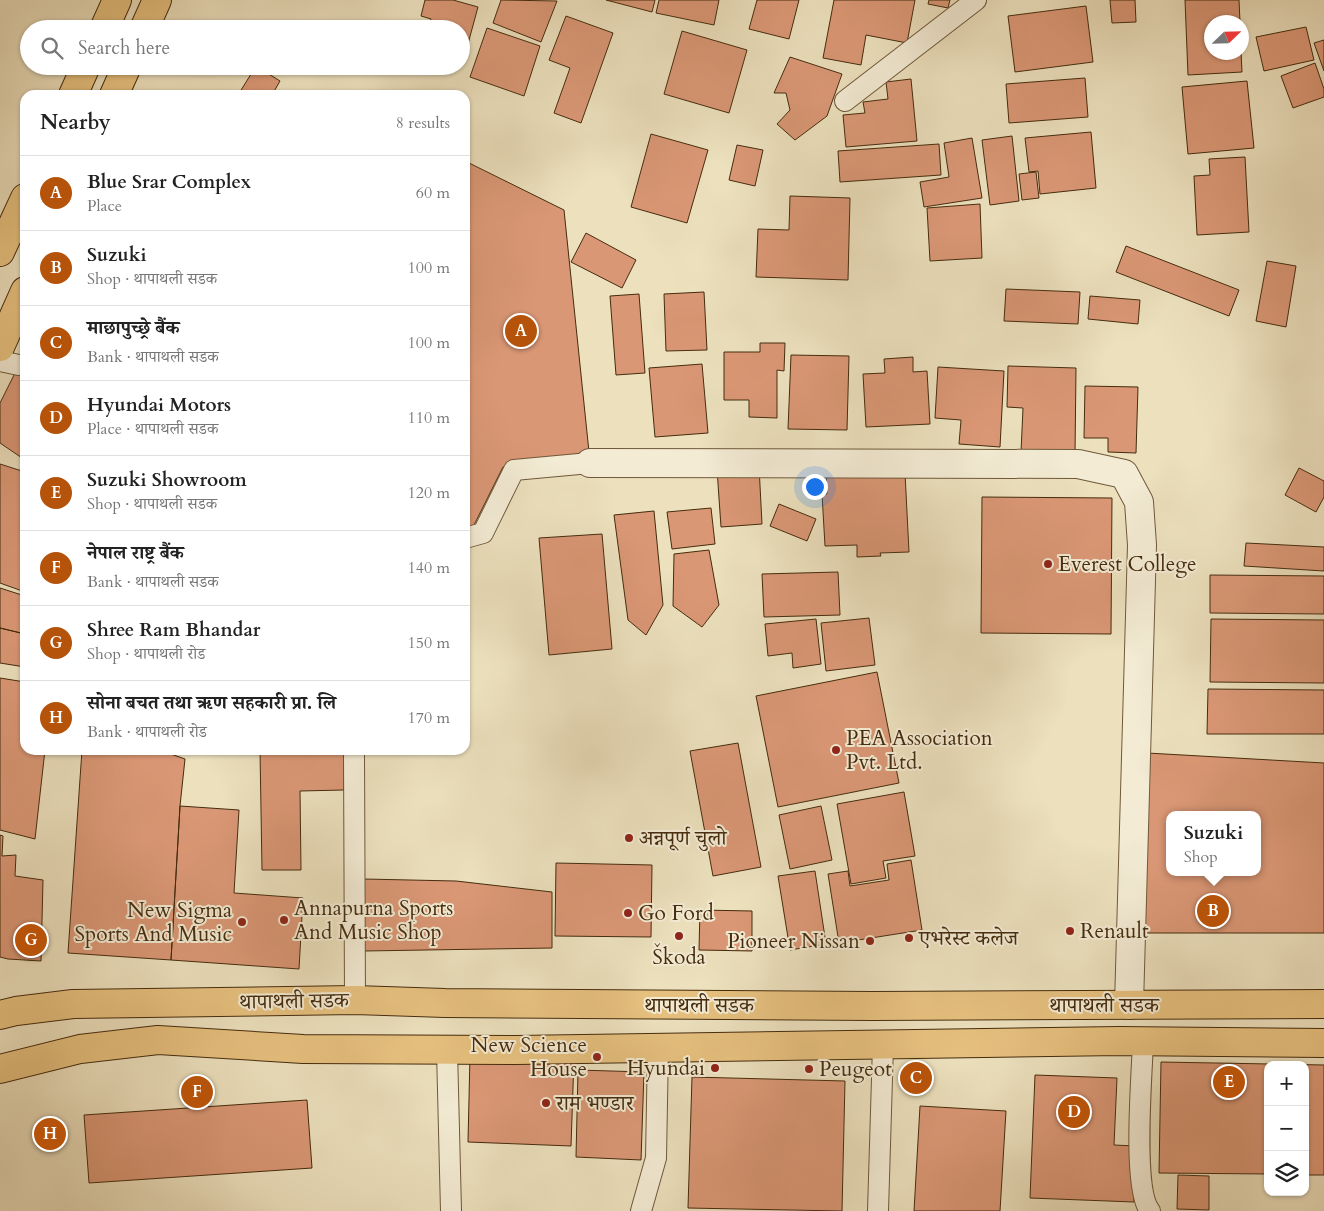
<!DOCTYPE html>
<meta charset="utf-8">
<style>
body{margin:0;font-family:Cardo,"Noto Serif Devanagari",serif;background:#f2f2f2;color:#222}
.controls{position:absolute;right:15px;bottom:15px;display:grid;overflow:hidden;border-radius:10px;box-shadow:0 1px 4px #0004}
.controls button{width:45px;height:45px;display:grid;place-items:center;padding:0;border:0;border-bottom:1px solid #e0e0e0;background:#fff;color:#222;font:25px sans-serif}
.compass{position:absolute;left:1204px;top:15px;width:45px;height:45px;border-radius:50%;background:#fff;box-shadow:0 1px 4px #0004;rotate:67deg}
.you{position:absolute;left:814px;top:486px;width:18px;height:18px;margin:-12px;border:4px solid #fff;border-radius:50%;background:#1a73e8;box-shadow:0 0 0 8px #1a73e833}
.badge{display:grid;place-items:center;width:32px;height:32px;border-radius:50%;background:#b45309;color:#fff;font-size:16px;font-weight:700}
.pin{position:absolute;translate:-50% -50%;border:2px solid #fff;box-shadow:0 1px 5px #0006}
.popup{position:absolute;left:1166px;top:811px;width:95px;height:65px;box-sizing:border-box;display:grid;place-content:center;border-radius:10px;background:#fff;filter:drop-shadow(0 1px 4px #0005);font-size:16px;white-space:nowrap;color:#767676}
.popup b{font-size:19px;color:#222}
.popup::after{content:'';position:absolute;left:50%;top:100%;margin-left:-10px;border:10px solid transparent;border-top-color:#fff}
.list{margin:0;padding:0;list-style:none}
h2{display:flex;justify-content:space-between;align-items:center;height:65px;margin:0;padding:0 20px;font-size:21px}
h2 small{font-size:16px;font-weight:400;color:#767676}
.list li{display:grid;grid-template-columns:32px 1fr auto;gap:15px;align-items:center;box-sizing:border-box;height:75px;padding:0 20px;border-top:1px solid #e0e0e0}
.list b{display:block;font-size:19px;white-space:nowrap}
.list p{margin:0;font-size:16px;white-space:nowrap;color:#767676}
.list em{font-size:16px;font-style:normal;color:#767676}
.icon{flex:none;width:28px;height:28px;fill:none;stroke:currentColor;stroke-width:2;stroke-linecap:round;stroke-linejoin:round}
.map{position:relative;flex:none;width:1324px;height:1211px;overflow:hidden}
.search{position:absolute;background:#fff;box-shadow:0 1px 4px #0004;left:20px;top:20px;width:450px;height:55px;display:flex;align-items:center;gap:12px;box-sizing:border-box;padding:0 18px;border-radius:28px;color:#767676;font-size:19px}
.panel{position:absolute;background:#fff;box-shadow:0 1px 4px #0004;left:20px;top:90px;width:450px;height:665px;border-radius:15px}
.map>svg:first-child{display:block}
</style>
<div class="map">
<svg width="1324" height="1211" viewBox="0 0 1324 1211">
<rect width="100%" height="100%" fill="#ece0bd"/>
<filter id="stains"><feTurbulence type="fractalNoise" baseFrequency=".004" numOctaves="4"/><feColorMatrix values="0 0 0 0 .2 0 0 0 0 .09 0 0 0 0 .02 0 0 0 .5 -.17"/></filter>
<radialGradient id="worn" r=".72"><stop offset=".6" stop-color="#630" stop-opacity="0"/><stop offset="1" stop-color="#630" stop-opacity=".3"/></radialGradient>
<path fill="#da9775" stroke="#452c0e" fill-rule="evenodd" d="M425,0H453L478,7L463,62H461V29H428L431,19L421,16Z
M501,0L557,1L541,42L493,23Z
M606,0H655L652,12Z
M659,0H719L714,25L656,13Z
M757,0H799L789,39L749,29Z
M834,0H915L907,43L866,35L861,65L823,58Z
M929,0H950L948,8L928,4Z
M1110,0H1135L1136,22L1112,23Z
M1185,0H1239L1240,22H1212V52H1241L1242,72L1188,75Z
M1086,6L1093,62L1015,72L1008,16Z
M566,16L613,33L581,123L554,113L570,68L549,60Z
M1306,27L1314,60L1264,71L1256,37Z
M487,28L540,46L524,96L470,77Z
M682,31L747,50L729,113L664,94Z
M1324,40V71L1314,43Z
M790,57L842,74L827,116L795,140L777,124L790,110L786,93H774Z
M1315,63L1324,89V97L1293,108L1281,76Z
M256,66L280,81L272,95H238Z
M1085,78L1088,117L1009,123L1006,84Z
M911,79L917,141L846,147L843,115L865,113L863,102L888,99L886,82Z
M1247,81L1254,148L1188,154L1182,87Z
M1091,132L1096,188L1040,194L1038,171L1029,172L1025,138Z
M651,134L708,150L687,223L631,207Z
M1012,136L1019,201L990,205L982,140Z
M972,138L982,198L924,207L920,182L949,177L944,143Z
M939,144L941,175L840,182L838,151Z
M737,145L763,150L755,186L729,180Z
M1245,157L1249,232L1197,235L1194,176L1210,175L1209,159Z
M465,161L564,210L589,452L503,467L473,527L465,529Z
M1036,172L1039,198L1022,200L1019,174Z
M790,196L850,198L848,280L756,277L758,229L789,230Z
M980,204L982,258L930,261L927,208Z
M586,233L636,260L622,288L571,262Z
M1126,246L1239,290L1229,316L1116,272Z
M1267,261L1296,266L1286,327L1256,321Z
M1006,289L1080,292L1078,324L1004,321Z
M704,292L707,350L666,351L664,294Z
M639,294L645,373L616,375L610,296Z
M1090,296L1140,300L1138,324L1088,319Z
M760,343H785L784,371L777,370V418L749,417V400H724V352H760Z
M25,353V460L0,443V403Z
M791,355L849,356L847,430L788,429Z
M913,357V372L927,371L930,424L866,427L863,374L885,373L884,359Z
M702,364L708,433L655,437L649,368Z
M1008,366L1076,368L1075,454L1021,452L1023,408L1007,407Z
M938,367L1004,371L1000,447L959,444L961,420L935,418Z
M1085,386L1138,387L1136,453L1108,452V438H1084Z
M0,464L25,472V592L0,583Z
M759,466L762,524L721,527L717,469Z
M1299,468L1324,481V497L1316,512L1285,495Z
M905,473L909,552L880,553L881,556L857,557V545L825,546L822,494H827L826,475Z
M982,497L1112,498L1111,634L981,633Z
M779,504L816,519L807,541L770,526Z
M711,508L715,544L672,549L667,512Z
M654,511L663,605L646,635L628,620L614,515Z
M602,534L612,649L549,655L539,538Z
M1246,543L1324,547V571L1244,566Z
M709,550L719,605L702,627L673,606L674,554Z
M838,572L840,615L764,617L762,574Z
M1210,575L1324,576V614L1210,613Z
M0,588L25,596V634L0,628Z
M869,618L875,665L826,671L821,623Z
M816,619L821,664L793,668L792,653L768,656L765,624Z
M1211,619L1324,620V683L1210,682Z
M0,628L25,634V667L0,663Z
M877,672L899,783L778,807L756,696Z
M0,678L25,682V750H45L35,839L0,830Z
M1208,689L1324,690V734H1207Z
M738,743L761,867L713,876L690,751Z
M82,750H168V753L185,759L180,806L171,960L68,953Z
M260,750H344V790L300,791L301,870H262Z
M1147,753L1324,763V933H1134ZM1169,815H1257V872H1169Z
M904,792L915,856L883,861L886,878L851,884L837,804Z
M180,806L239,810L234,893L303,898L299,969L171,960Z
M821,806L832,860L790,869L779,815Z
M0,835L3,836L2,856L16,855L15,876L43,880L41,961L8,959L0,957Z
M911,860L922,930L839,943L828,874L848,871L850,886L889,880L887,864Z
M556,863L652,865L651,937L555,936Z
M815,871L826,944L790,950L778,876Z
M364,879L456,881L552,892V948L364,951Z
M700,910L752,911V951L699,950Z
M470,1055L574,1059L571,1146L468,1142Z
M1161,1062L1324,1065V1175H1305V1065H1268V1174L1159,1173Z
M578,1070L644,1072L641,1160L576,1157Z
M1035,1075L1117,1078L1114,1145L1135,1146L1134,1202L1030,1198Z
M692,1077L845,1081L842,1211L688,1208Z
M307,1100L312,1168L89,1183L84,1115Z
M920,1106L1006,1111L1000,1211H914Z
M1178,1175L1209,1176V1210L1177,1209Z"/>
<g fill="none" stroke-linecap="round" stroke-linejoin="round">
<defs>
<path id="lane" d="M845,101L976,0
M0,361L19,365
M465,538L483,533L514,470L590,463
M354,750L355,1000
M1143,1041C1142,1074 1132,1189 1150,1211
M447,1050L451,1211
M641,1211L656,1158L658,1048
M878,1211L883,1045"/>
<path id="street" d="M590,463L1078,464L1124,474L1139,502L1142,545L1129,1005"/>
<path id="highway" d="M104,29L117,0
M144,29L157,0
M73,95L86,66
M114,95L127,66
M0,252L25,198
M0,347L25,291
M0,1015L16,1011L73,1004L355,1000L445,1003L873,1006L1324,1004
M0,1069L80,1049L158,1040L303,1049L516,1050L1119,1041L1324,1043"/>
</defs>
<use href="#lane" stroke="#6f593a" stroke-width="22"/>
<use href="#street" stroke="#6f593a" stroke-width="30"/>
<use href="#highway" stroke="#452c0e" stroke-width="30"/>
<use href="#lane" stroke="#f3ebd4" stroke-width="20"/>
<use href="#street" stroke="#f3ebd4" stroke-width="28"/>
<use href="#highway" stroke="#e6c07e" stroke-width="28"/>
</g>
<g fill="#8f2418" stroke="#f3ebd4" stroke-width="2">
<circle cx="1048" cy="564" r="5"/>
<circle cx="836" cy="750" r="5"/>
<circle cx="629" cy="838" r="5"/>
<circle cx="628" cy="913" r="5"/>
<circle cx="284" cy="920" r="5"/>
<circle cx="242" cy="922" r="5"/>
<circle cx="1070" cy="931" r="5"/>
<circle cx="679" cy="936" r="5"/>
<circle cx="909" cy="938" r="5"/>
<circle cx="870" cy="941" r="5"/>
<circle cx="597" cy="1057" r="5"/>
<circle cx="715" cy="1068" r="5"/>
<circle cx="809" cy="1069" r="5"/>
<circle cx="546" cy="1103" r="5"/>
</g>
<g text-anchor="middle" stroke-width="4" stroke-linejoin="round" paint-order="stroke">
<g font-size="21" fill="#452c0e" stroke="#f3ebd4" text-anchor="start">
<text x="1058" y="571">Everest College</text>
<text x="846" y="745">PEA Association<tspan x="846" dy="24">Pvt. Ltd.</tspan></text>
<text x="639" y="845">अन्नपूर्ण चुलो</text>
<text x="294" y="915">Annapurna Sports<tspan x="294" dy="24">And Music Shop</tspan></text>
<text x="232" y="917" text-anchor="end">New Sigma<tspan x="232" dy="24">Sports And Music</tspan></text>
<text x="638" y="920">Go Ford</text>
<text x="1080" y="938">Renault</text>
<text x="919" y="945">एभरेस्ट कलेज</text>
<text x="860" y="948" text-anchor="end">Pioneer Nissan</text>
<text x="679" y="964" text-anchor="middle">Škoda</text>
<text x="587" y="1052" text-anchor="end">New Science<tspan x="587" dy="24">House</tspan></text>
<text x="705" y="1075" text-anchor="end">Hyundai</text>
<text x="819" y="1076">Peugeot</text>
<text x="556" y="1110">राम भण्डार</text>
</g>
<g font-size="21" fill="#452c0e" stroke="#f3ebd4">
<text transform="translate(294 1001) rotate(-1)" y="7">थापाथली सडक</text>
<text x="699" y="1012">थापाथली सडक</text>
<text x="1104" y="1012">थापाथली सडक</text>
</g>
</g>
<rect width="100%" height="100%" filter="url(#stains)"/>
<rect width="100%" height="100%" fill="url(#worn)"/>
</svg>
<div class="controls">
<button>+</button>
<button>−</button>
<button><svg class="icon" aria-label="layers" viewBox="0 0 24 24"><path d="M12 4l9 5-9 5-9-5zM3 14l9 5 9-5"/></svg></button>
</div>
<svg class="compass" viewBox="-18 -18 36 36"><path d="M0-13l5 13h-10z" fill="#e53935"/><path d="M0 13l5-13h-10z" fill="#767676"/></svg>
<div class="you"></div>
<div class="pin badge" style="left:521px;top:331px">A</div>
<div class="pin badge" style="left:1213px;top:911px">B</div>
<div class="popup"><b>Suzuki</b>Shop</div>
<div class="pin badge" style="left:916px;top:1078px">C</div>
<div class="pin badge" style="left:1074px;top:1112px">D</div>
<div class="pin badge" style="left:1229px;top:1082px">E</div>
<div class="pin badge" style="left:197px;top:1092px">F</div>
<div class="pin badge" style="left:31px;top:940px">G</div>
<div class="pin badge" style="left:50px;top:1134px">H</div>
<div class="search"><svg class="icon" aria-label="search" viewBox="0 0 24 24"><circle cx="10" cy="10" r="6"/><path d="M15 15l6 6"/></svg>Search here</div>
<section class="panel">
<h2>Nearby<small>8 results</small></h2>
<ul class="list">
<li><span class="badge">A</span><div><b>Blue Srar Complex</b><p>Place</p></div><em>60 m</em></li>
<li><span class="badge">B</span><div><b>Suzuki</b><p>Shop · थापाथली सडक</p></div><em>100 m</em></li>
<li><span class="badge">C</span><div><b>माछापुच्छ्रे बैंक</b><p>Bank · थापाथली सडक</p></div><em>100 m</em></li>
<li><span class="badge">D</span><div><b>Hyundai Motors</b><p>Place · थापाथली सडक</p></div><em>110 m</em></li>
<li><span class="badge">E</span><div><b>Suzuki Showroom</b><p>Shop · थापाथली सडक</p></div><em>120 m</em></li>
<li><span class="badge">F</span><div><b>नेपाल राष्ट्र बैंक</b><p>Bank · थापाथली सडक</p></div><em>140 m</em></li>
<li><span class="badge">G</span><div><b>Shree Ram Bhandar</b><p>Shop · थापाथली रोड</p></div><em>150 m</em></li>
<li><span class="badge">H</span><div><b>सोना बचत तथा ऋण सहकारी प्रा. लि</b><p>Bank · थापाथली रोड</p></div><em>170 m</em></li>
</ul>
</section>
</div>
